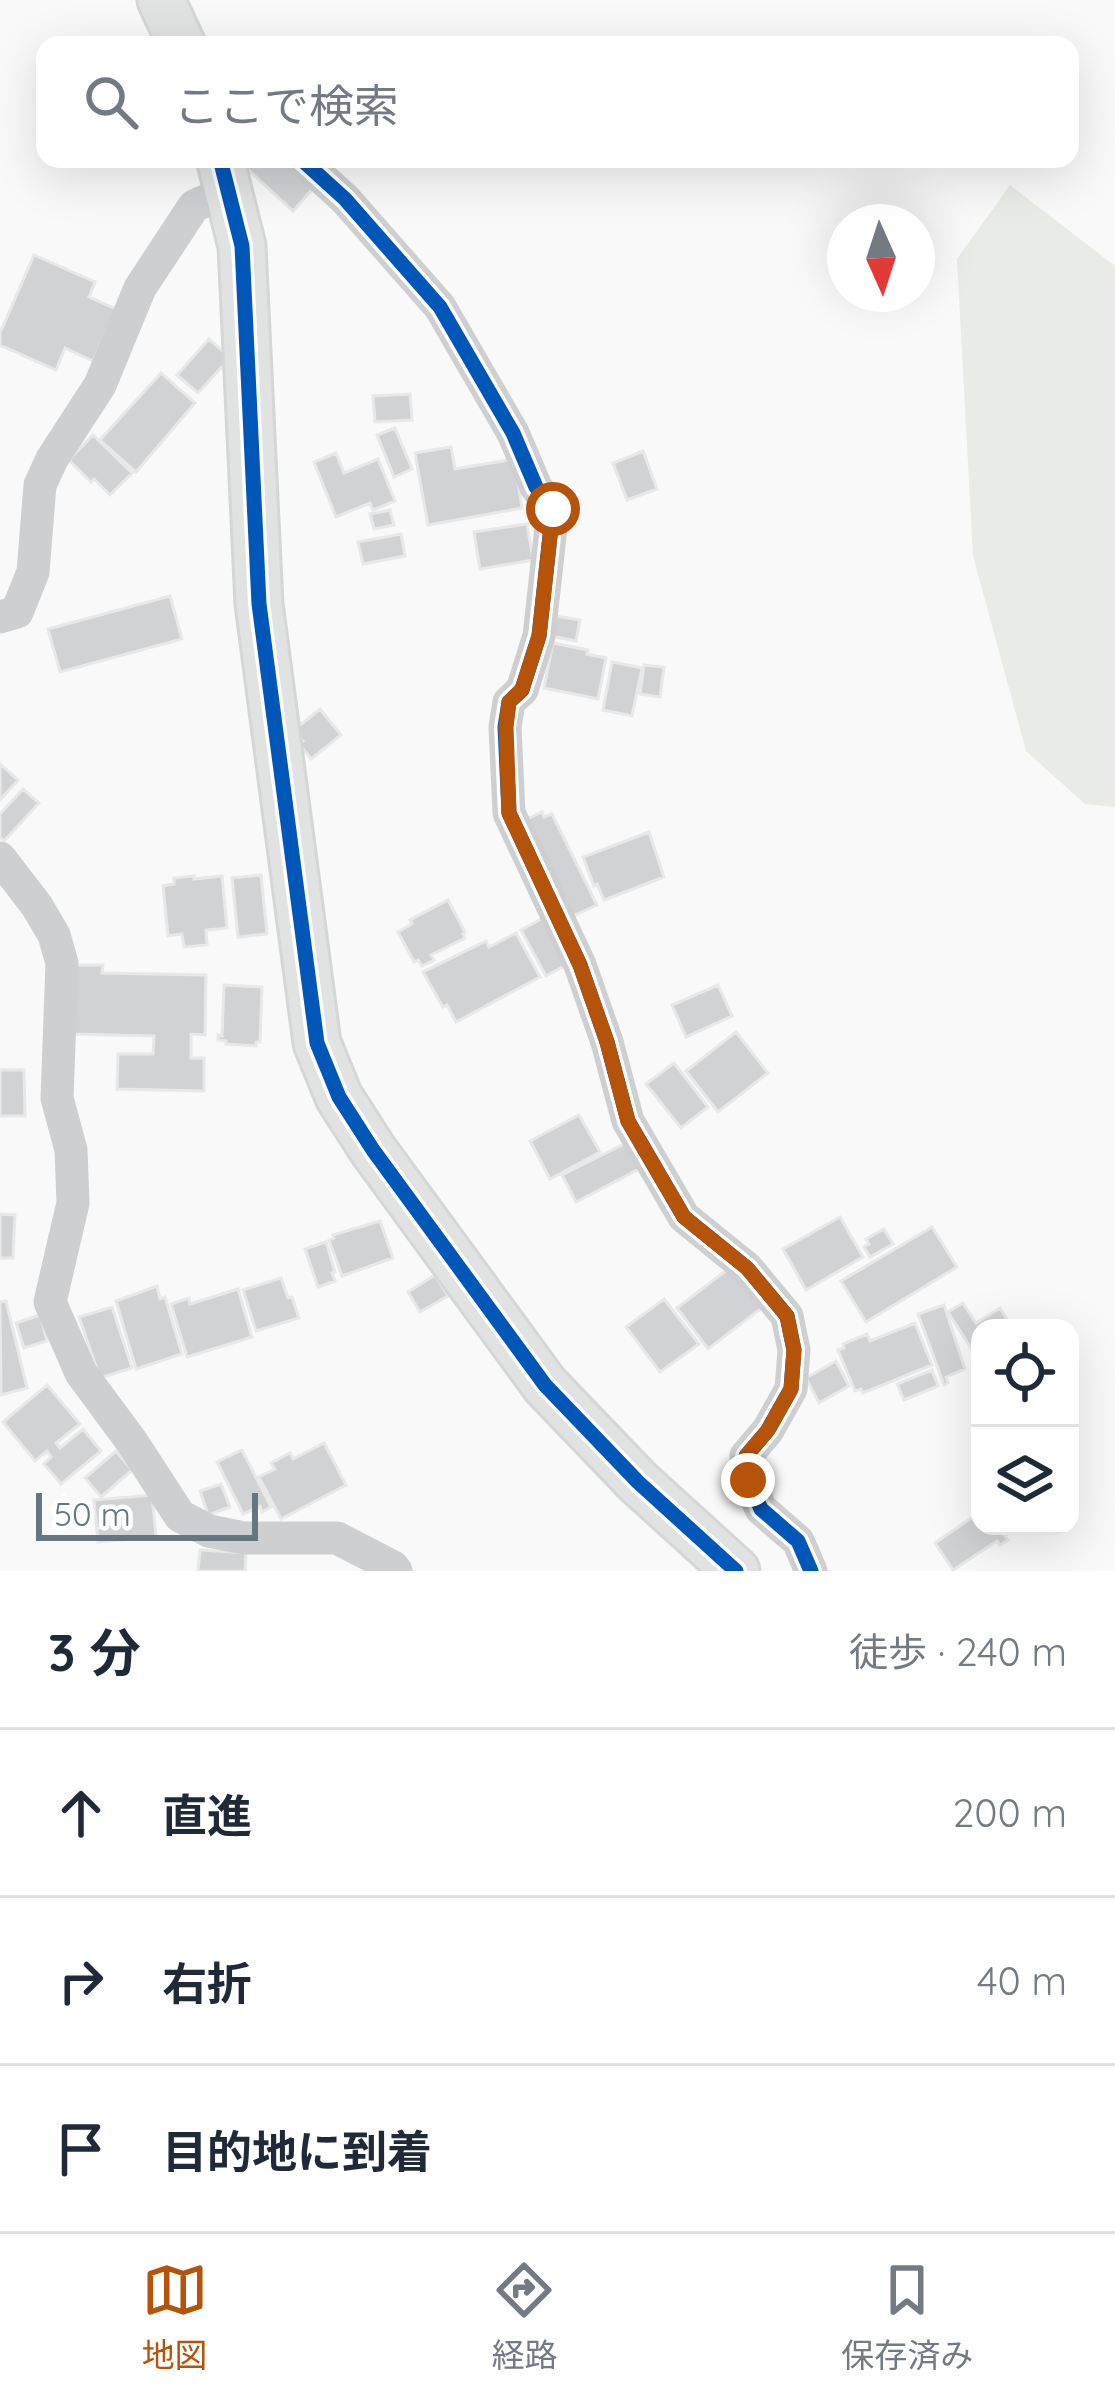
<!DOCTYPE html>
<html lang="ja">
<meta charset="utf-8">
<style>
body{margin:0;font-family:Quicksand,"Noto Sans JP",sans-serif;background:#f2f2f3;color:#1f2937}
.controls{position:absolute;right:36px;bottom:36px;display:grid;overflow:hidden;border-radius:24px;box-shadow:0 12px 48px #0002}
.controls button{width:108px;height:108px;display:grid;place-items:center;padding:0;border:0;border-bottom:3px solid #e0e1e3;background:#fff;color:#1f2937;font:60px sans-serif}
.compass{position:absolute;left:827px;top:204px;width:108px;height:108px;border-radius:50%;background:#fff;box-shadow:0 12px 48px #0002;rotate:177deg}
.scale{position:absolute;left:36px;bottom:30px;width:222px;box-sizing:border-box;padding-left:12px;border:6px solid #657683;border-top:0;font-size:33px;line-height:42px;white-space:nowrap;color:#657683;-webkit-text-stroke:9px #fff;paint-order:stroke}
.stop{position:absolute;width:36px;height:36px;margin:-27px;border:9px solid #b45309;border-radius:50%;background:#fff}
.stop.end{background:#b45309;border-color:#fff;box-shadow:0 3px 12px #0008}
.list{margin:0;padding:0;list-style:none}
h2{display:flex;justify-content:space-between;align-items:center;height:156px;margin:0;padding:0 48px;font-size:51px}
h2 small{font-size:39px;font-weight:400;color:#747a83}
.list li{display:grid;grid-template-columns:78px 1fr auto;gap:36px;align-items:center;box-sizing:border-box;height:168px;padding:0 48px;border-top:3px solid #e0e1e3}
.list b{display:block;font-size:45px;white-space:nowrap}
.list em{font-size:39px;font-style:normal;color:#747a83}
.icon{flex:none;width:66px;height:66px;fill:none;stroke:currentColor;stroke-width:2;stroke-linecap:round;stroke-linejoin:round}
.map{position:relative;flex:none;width:1115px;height:1571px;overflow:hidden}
.search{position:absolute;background:#fff;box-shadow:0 12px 48px #0002;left:36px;right:36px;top:36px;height:132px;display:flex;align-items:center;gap:30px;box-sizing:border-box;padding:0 42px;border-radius:24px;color:#747a83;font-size:45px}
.sheet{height:660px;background:#fff}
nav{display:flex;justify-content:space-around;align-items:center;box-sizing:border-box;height:168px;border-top:3px solid #e0e1e3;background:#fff;font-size:33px;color:#747a83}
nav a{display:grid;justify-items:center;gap:6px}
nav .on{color:#b45309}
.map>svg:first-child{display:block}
</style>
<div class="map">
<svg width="1115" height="1571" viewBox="0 0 1115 1571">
<rect width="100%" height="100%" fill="#f9f9f9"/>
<path fill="#e8ebe6" d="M1010,185L1115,266V807L1085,804L1026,751L973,556L957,259Z"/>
<path fill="#d0d2d3" stroke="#e8e8e8" stroke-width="3" d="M245,159H287L316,185L293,211L241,163Z
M34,255L95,282L89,297L116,309L93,361L65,348L56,370L0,345V333Z
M209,339L230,358L198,393L177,375Z
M161,373L195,403L136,472L100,440Z
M410,394L412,420L375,422L373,396Z
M395,428L412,469L394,477L377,435Z
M93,435L132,473L110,495L94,479L91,482L69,460Z
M451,447L455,469L514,459L522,508L428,525L415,453Z
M643,451L657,489L627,500L613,463Z
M336,453L344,473L378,459L395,501L373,510L370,503L336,517L314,462Z
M390,510L394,525L374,529L370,514Z
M527,524L533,560L480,569L474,532Z
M401,534L405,556L363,564L358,542Z
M170,596L182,639L60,672L48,629Z
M555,616L580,620L576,641L551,636Z
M553,643L588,650L587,654L606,658L598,699L544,688Z
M612,662L642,668L632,716L603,710Z
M644,665L664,667L660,697L640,694Z
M320,709L341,735L311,759L299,744L303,741L294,730Z
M0,764L18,780L0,800Z
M23,789L39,803L4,841L0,837V814Z
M542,812L544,817L552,814L597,905L566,919L521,822Z
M649,832L664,877L604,900L597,884L594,886L583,857Z
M261,875L267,934L238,937L232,878Z
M194,876V879L222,876L227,928L206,930L207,945L184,947L182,934L168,936L163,886L174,884V878Z
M448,900L465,932L463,934L465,938L431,955L434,960L422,966L418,960L414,962L398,932L412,924L410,920Z
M543,918L568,964L546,976L521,930Z
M516,933L540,977L456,1022L447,1005L443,1007L423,972L486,941L489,947Z
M75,965H103L102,973L206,975L205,1035L191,1034V1058H204V1091L117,1089L118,1054H153L154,1036L74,1034Z
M224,985L262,987L260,1042H256V1046L226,1044V1041L218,1040V1035L222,1036Z
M718,985L732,1016L686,1037L672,1005Z
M736,1032L768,1073L718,1112L686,1071Z
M674,1063L708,1107L681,1128L646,1084Z
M0,1070H24L25,1116H0Z
M579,1115L600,1152L550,1179L530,1141Z
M626,1143L639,1169L576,1202L562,1175Z
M0,1214L15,1215L13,1258H0Z
M840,1217L863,1257L806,1290L783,1249Z
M380,1221L393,1258L342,1276L329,1240L334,1238L333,1235Z
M932,1227L957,1267L866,1322L841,1281Z
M884,1229L893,1244L870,1257L864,1247L869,1244L866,1239Z
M326,1242L335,1272L332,1273L335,1281L318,1287L305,1249Z
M732,1266L763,1307L708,1349L677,1308Z
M435,1275L448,1296L420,1312L408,1292Z
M281,1278L288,1298L292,1297L299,1318L256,1331L243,1290Z
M157,1286L160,1299L165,1297L182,1354L136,1369L116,1301Z
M238,1289L252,1337L187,1357L171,1304L189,1298L190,1304Z
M664,1299L699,1344L660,1372L626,1327Z
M6,1301L27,1388L1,1395L0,1302Z
M963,1303L976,1323L1000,1308L1012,1328H980V1353L976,1356L948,1312Z
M944,1305L965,1369L946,1377L948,1383L944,1385L918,1314Z
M112,1307L132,1368L100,1378L79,1317Z
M40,1315L47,1341L24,1348L16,1323Z
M915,1323L932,1365L863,1393L861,1389L855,1391L838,1350L844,1348L843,1344L867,1334L870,1341Z
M836,1361L849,1386L819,1403L806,1378Z
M932,1370L938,1386L904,1400L897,1384Z
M47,1385L80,1424L56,1443L60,1448L83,1429L101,1451L61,1484L44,1464L51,1457L47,1451L35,1461L3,1422Z
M324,1443L346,1485L281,1519L259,1477L275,1469L271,1463L290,1453L293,1459Z
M242,1450L271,1507L262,1512L260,1506L243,1514L217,1462Z
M116,1451L132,1470L101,1497L85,1478Z
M221,1484L230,1507L208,1515L200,1491Z
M152,1495L156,1537L98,1542L94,1500Z
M980,1512V1526H1020L1005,1536L1008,1540L1000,1545L997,1541L953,1570L935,1543Z
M200,1550L246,1553L245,1571H198Z"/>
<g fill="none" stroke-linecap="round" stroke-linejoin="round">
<defs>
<path id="secondary" d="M161,0L182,45
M220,159L242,246L259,604L317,1043L339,1097L373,1150L545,1385L638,1482L736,1571"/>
</defs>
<use href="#secondary" stroke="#d5d6d7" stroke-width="51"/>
<path stroke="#cecfd0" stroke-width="33" d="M301,159L345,199L440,307L513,433L536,487L553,509L539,636L522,690L509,702L505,727L509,813L580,965L607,1042L628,1121L684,1217L747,1268L787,1316L794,1350L791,1389L768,1430L746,1456L748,1480L761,1509L798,1541L811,1571
M0,617L17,612L33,572L40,485L52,459L100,385L140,288L194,206L229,190
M0,858L37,906L54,935L62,963L57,1098L71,1150L73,1203L50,1302L81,1373L132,1442L180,1516L209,1531L244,1538H337L393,1567L396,1571"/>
<use href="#secondary" stroke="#e1e2e2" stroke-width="45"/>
<defs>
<path id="cycleway" d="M220,159L242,246L259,604L317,1043L339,1097L373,1150L545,1385L638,1482L736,1571
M301,159L345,199L440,307L513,433L536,487L553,509L539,636L522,690L509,702L505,727L509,813L580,965L607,1042L628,1121L684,1217L747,1268L787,1316L794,1350L791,1389L768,1430L746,1456L748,1480L761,1509L798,1541L811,1571"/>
</defs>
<use href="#cycleway" stroke="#fff" stroke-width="22"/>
<use href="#cycleway" stroke="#0057b8" stroke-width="15"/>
</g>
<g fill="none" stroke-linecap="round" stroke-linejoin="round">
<path stroke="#b45309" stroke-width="15" d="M553,509L539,636L522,689L509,702L506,727L509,813L580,965L607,1042L628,1121L684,1217L747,1268L787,1316L794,1350L791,1389L768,1430L746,1456L748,1480"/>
</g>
</svg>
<div class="controls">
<button><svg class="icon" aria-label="locate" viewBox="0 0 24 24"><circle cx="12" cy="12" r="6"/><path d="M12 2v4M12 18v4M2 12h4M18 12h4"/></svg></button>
<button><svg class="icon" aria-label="layers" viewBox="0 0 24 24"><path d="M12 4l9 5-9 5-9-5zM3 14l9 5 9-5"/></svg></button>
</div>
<svg class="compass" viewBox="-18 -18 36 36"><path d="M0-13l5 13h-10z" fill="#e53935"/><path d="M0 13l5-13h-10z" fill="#747a83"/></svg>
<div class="scale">50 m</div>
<div class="stop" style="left:553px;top:509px"></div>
<div class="stop end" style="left:748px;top:1480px"></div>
<div class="search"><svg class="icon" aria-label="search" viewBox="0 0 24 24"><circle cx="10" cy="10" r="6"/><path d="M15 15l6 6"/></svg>ここで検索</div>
</div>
<section class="sheet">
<h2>3 分<small>徒歩 · 240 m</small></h2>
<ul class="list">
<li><svg class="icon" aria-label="ahead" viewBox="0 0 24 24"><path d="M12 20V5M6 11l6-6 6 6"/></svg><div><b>直進</b></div><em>200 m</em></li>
<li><svg class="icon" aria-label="right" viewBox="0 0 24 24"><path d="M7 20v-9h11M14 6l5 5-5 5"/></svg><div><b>右折</b></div><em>40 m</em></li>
<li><svg class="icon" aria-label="arrive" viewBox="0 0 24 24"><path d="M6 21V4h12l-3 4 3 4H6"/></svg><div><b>目的地に到着</b></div></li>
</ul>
</section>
<nav>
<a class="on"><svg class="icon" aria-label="map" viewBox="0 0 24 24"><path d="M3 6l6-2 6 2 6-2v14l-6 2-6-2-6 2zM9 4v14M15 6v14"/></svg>地図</a>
<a><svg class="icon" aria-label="directions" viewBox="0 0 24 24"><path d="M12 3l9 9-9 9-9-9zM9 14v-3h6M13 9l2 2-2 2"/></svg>経路</a>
<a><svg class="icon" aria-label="saved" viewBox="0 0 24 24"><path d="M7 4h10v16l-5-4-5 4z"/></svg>保存済み</a>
</nav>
